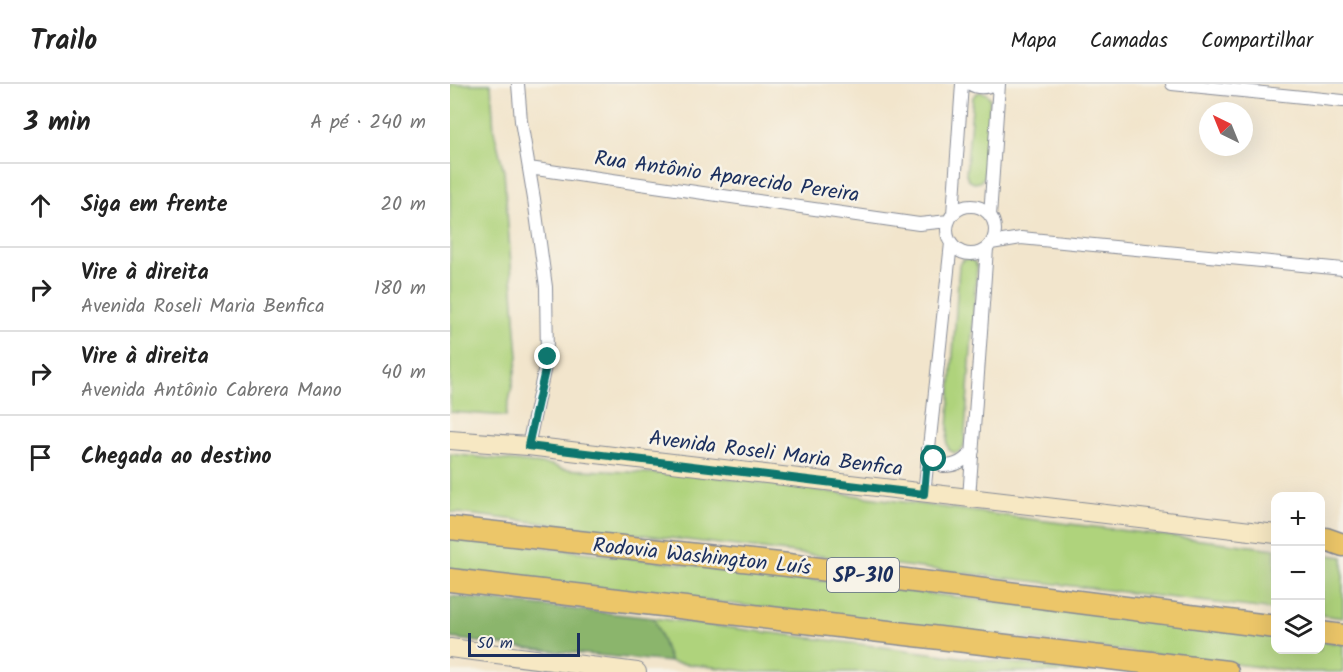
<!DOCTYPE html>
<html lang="pt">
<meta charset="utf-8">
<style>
body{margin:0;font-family:Kalam,sans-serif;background:#f6f6f6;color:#222}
.controls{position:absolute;right:18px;bottom:18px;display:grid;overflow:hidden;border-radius:12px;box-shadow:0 6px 24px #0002}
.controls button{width:54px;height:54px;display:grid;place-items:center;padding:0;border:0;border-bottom:2px solid #e0e0e0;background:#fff;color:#222;font:30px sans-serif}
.compass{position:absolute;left:749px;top:18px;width:54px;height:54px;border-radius:50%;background:#fff;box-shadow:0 6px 24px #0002;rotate:317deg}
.scale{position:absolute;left:18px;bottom:15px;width:112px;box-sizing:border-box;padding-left:6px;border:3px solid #1b2f5e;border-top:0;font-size:16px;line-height:21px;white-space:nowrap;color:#1b2f5e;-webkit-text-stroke:4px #f7f3e8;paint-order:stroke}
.stop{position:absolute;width:18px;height:18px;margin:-14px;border:4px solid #0f766e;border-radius:50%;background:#fff}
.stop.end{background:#0f766e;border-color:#fff;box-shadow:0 2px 6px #0008}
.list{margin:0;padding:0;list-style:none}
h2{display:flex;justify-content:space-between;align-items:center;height:78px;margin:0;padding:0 24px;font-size:26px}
h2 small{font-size:20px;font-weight:400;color:#767676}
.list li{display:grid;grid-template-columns:39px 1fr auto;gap:18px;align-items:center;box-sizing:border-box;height:84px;padding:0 24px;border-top:2px solid #e0e0e0}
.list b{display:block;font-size:22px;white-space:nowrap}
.list p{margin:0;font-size:20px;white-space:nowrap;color:#767676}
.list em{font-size:20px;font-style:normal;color:#767676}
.icon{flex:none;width:33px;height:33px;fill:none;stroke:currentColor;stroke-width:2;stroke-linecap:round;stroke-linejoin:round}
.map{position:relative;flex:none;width:893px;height:588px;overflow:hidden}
header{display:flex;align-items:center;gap:36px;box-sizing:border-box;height:84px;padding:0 30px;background:#fff;border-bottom:2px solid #e0e0e0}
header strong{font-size:28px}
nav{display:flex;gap:33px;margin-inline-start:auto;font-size:21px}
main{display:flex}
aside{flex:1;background:#fff}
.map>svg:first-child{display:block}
</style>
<header>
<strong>Trailo</strong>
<nav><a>Mapa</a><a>Camadas</a><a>Compartilhar</a></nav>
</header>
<main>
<aside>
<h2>3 min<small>A pé · 240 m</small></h2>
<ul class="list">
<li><svg class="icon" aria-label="ahead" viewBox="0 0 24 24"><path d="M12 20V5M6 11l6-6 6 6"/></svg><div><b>Siga em frente</b></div><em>20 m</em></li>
<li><svg class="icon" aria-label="right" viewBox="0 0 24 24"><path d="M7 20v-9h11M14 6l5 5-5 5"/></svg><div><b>Vire à direita</b><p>Avenida Roseli Maria Benfica</p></div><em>180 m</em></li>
<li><svg class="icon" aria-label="right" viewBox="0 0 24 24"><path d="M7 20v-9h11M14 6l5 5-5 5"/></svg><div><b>Vire à direita</b><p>Avenida Antônio Cabrera Mano</p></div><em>40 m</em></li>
<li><svg class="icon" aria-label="arrive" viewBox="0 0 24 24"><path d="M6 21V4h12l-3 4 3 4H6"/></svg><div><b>Chegada ao destino</b></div></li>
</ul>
</aside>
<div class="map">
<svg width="893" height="588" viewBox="0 0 893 588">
<rect width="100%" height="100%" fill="#f7f3e8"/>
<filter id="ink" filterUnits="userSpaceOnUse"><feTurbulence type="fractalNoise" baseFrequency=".0167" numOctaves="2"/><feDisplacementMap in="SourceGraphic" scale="12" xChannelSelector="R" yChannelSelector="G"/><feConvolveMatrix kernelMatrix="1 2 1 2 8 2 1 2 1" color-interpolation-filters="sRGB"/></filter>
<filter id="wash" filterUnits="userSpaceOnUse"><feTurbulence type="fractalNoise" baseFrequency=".008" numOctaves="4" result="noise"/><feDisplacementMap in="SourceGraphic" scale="24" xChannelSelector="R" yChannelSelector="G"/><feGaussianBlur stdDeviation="1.35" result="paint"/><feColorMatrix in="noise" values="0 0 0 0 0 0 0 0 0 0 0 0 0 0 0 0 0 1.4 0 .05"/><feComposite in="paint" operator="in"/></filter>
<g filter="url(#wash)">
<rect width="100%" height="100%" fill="#f2e5cc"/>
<path fill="#afd37c" stroke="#65816d" stroke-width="1.5" d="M0,0H41L44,47L54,87L68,273L56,332L0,328Z
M532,8L537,10L540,14L534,93L530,98L524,99L518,96L516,90L523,13L527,9Z
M519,175L524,177L527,182L514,362L511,367L505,369L499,366L497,360L509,181L513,176Z
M0,370L102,381L112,385L261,392L587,436L825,465V526L0,428Z
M0,452L825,551L826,566H870L871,557L893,560V588H851L0,486Z
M871,470L893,473V534L871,531Z
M204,534L534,576L643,588H303L220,578Z"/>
<path fill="#8bb56c" stroke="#537265" stroke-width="1.5" d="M0,512L204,534L220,578L80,565L0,554Z"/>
</g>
<g filter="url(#ink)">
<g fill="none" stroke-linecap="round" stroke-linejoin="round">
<defs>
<path id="minor" d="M68,0L71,37L84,115L96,203L97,273L78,362
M520,0C528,5 536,4 545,0
M722,0L893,17
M79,84L469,140L499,137
M497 146a24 24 0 1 1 48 0a24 24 0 1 1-48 0Z
M503,130L512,0
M540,132L549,0
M541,159L571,154L893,185
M478,365L484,375L493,382C507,382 514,377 523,367
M474,410L501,159
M519,414L537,164"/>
<path id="secondary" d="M0,356L78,362L826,450
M0,564L187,588"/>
<path id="motorway" d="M0,444L338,481L826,543
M876,455L893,461
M0,496L777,588
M870,549L893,552"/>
</defs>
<use href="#minor" stroke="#868a95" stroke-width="14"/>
<use href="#secondary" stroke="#868a95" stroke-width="20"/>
<use href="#motorway" stroke="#868a95" stroke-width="25"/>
<use href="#minor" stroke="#fff" stroke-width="12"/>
<use href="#secondary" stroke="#f7e8c3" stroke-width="18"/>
<use href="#motorway" stroke="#ecc669" stroke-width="22"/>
</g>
</g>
<g fill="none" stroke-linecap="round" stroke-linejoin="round" filter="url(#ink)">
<path stroke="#0f766e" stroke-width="8" d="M98,273L78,362L474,410L478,365L484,375"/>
</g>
<g text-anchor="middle" stroke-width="5" stroke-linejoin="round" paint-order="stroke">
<rect fill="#f7f3e8" stroke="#5d6a87" stroke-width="1.5" x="377" y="474" width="72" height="34" rx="4.5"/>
<g font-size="20" font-weight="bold" fill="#1b2f5e">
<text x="413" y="498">SP-310</text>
</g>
<g font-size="21" fill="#1b2f5e" stroke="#f7f3e8">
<text transform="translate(277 92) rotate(8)" y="7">Rua Antônio Aparecido Pereira</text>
<text transform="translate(326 369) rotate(7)" y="7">Avenida Roseli Maria Benfica</text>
<text transform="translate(252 472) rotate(6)" y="7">Rodovia Washington Luís</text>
</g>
</g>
</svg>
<div class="controls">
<button>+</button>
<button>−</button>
<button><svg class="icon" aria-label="layers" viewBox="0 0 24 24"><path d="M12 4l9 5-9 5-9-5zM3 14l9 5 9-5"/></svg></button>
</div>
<svg class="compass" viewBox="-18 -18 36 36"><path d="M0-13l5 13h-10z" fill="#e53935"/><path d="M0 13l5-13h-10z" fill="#767676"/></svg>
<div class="scale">50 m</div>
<div class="stop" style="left:484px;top:375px"></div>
<div class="stop end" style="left:98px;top:273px"></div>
</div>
</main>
